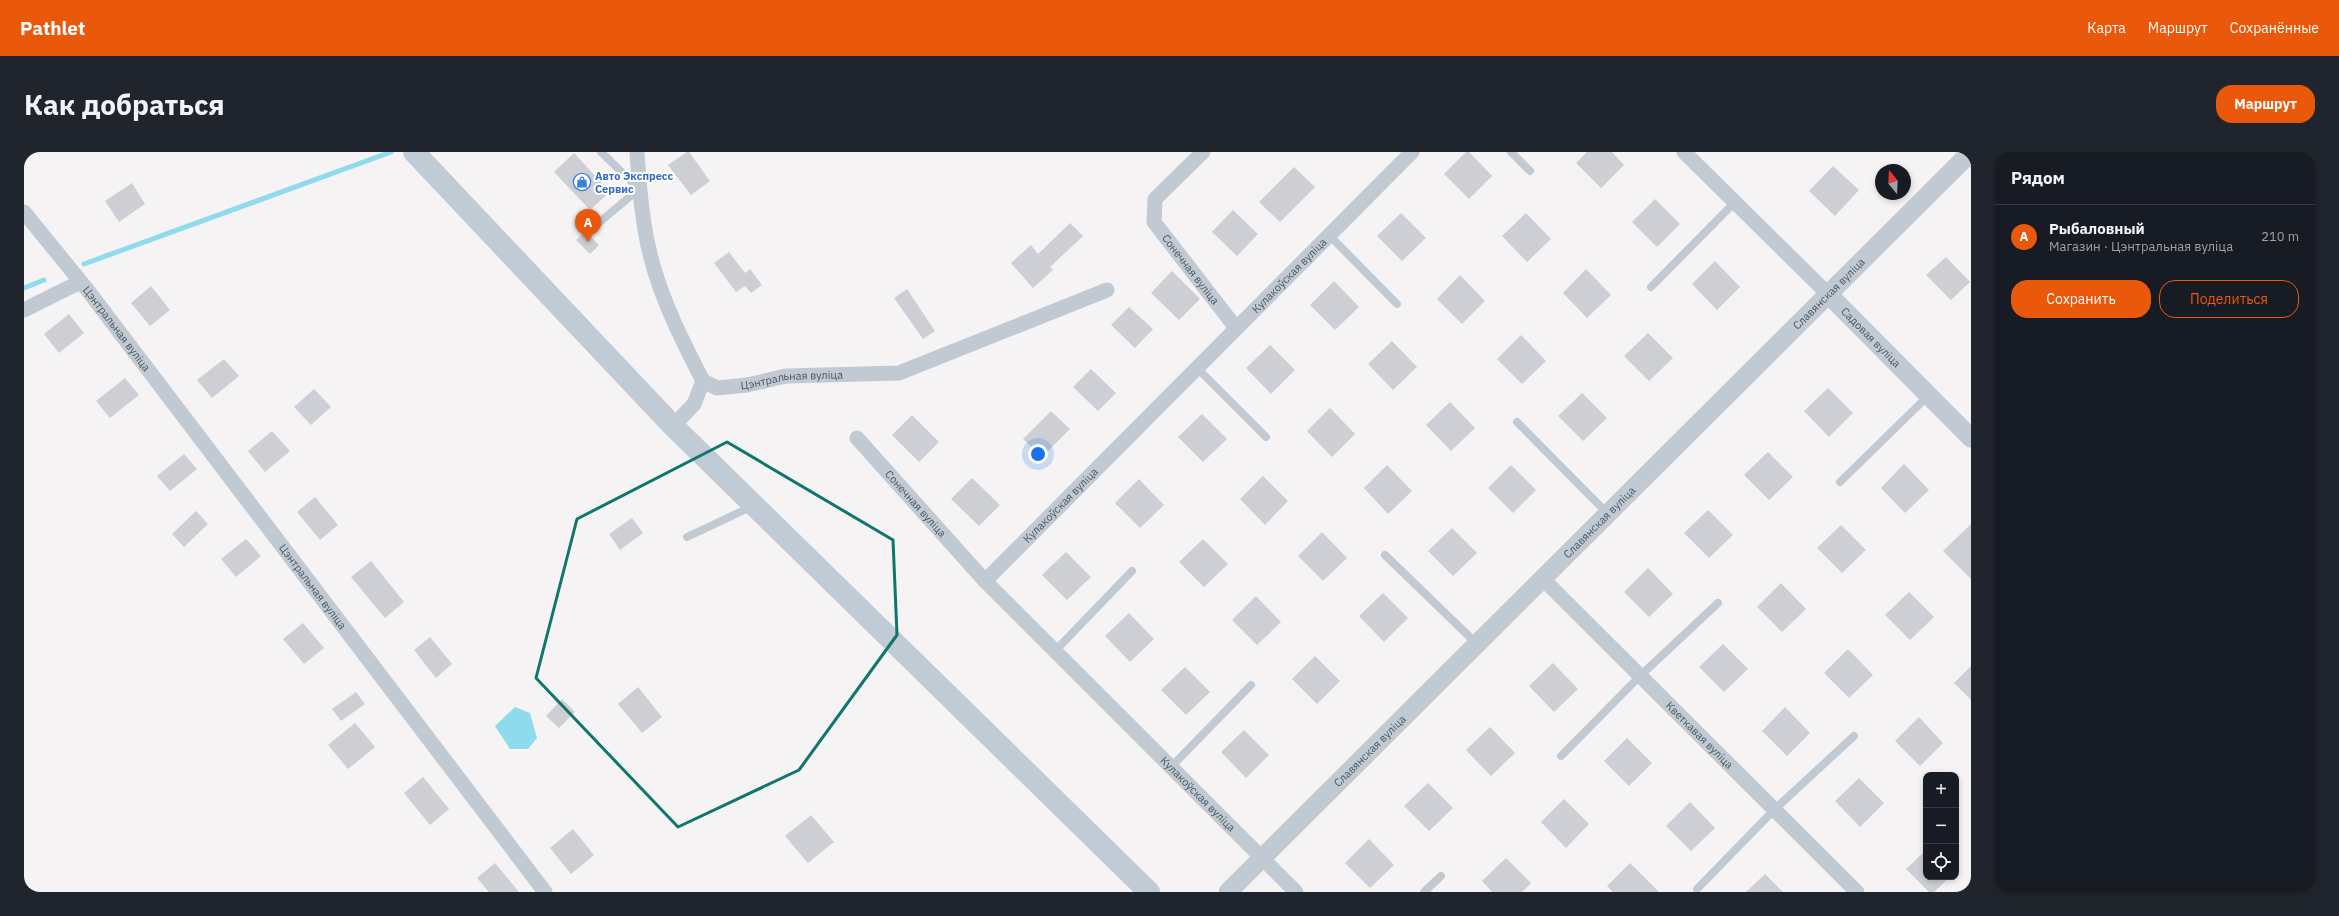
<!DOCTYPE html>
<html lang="ru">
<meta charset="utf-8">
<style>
body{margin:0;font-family:"IBM Plex Sans",sans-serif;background:#20242c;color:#f1f3f6}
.controls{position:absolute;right:12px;bottom:12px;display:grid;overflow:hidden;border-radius:8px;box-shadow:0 2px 6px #0003}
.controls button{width:36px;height:36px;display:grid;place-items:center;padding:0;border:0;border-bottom:1px solid #363941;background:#171b24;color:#f1f3f6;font:20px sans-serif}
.compass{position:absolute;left:1851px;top:12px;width:36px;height:36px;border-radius:50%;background:#171b24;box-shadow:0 2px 6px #0003;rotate:342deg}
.you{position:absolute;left:1014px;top:302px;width:14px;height:14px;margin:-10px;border:3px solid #fff;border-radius:50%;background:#1a73e8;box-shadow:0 0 0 6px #1a73e833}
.badge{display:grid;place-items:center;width:26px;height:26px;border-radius:50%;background:#ea580c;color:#fff;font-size:13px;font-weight:700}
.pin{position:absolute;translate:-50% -33px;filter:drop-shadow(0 1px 2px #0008)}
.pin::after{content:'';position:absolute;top:21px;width:14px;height:12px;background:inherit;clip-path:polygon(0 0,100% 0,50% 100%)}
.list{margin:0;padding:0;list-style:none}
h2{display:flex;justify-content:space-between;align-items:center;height:52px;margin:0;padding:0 16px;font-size:17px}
h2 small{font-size:13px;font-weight:400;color:#9ea1a6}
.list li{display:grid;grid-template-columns:26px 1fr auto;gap:12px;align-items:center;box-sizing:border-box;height:64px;padding:0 16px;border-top:1px solid #363941}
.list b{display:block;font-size:15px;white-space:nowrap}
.list p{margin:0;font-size:13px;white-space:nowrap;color:#9ea1a6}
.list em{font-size:13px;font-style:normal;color:#9ea1a6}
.actions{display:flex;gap:8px;padding:12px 16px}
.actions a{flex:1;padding:9px 0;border:1px solid #ea580c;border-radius:16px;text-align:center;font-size:14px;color:#ea580c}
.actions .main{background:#ea580c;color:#fff}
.icon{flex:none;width:22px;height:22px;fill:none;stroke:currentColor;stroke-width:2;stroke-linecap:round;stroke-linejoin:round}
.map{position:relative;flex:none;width:1947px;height:740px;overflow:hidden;border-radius:16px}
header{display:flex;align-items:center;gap:24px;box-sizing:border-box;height:56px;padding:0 20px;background:#ea580c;color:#fff}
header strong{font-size:19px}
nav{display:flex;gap:22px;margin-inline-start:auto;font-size:14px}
.intro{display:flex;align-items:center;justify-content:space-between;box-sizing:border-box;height:96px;padding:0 24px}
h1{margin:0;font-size:28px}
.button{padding:10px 18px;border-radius:16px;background:#ea580c;color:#fff;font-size:14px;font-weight:700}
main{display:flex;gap:24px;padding:0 24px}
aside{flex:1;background:#171b24;border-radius:16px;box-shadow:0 2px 6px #0003}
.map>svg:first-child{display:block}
</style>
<header>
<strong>Pathlet</strong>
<nav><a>Карта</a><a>Маршрут</a><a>Сохранённые</a></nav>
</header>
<div class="intro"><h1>Как добраться</h1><a class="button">Маршрут</a></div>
<main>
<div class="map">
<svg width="1947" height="740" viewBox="0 0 1947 740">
<rect width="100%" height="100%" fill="#f5f3f3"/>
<path fill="#90daee" d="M491,555L506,561L513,586L504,597H486L471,574Z"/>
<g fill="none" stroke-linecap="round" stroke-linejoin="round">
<path stroke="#90daee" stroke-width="5" d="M60,112L367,0
M0,136L20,128"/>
</g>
<path fill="#cdcfd5" d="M663,0H665L686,29L667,43L644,13Z
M1442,0H1445L1468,24L1445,47L1420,22Z
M1563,0H1588L1600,13L1577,36L1552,11Z
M550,1L586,40L566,58L530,20Z
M1809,14L1835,38L1811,64L1785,39Z
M1270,15L1291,35L1256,70L1235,50Z
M108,31L121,52L95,70L81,49Z
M1631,47L1656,72L1633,95L1608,70Z
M1209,58L1234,82L1213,104L1188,80Z
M1377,61L1402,86L1378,109L1353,84Z
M1502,61L1527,87L1503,110L1478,84Z
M1046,71L1059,84L1026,115L1029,118L1009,136L987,111L1007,93L1014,102Z
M561,79L575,93L566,102L552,88Z
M705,100L721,121L726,117L738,133L727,141L721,134L712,140L690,111Z
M1922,105L1946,130L1927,148L1902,123Z
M1691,109L1716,135L1693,158L1668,132Z
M1562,117L1587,143L1563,166L1539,141Z
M1148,119L1176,147L1155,168L1127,141Z
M1436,123L1461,149L1438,172L1413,147Z
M1310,129L1335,155L1311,178L1286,153Z
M127,134L146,158L126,174L107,151Z
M883,137L911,179L899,187L870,146Z
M1105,155L1129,177L1111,196L1087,173Z
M45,162L60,181L35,201L20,182Z
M1624,181L1649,206L1625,229L1600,204Z
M1497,183L1522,209L1498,232L1473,207Z
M1368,189L1393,215L1369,238L1344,212Z
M1246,193L1271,218L1247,242L1222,216Z
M200,207L215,224L188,246L173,228Z
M1067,217L1092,241L1074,259L1049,235Z
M101,226L115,243L86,266L72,249Z
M1804,236L1829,261L1805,285L1780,259Z
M290,237L307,255L287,273L270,255Z
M1558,241L1583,266L1559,289L1534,264Z
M1426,250L1451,276L1427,299L1402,273Z
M1306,256L1331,282L1308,305L1283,279Z
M1027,259L1046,277L1018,305L999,287Z
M1178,262L1203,287L1179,310L1154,285Z
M888,263L915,290L895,310L868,283Z
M248,279L266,299L241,320L224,299Z
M1744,300L1769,325L1745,348L1720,323Z
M160,302L173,317L146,339L133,324Z
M1880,312L1905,338L1881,361L1857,336Z
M1363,313L1388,339L1364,362L1340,336Z
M1487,313L1512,338L1489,361L1464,336Z
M1239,324L1264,349L1241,373L1216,347Z
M948,326L976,353L955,374L927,347Z
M1115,327L1140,353L1116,376L1091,351Z
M291,345L314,373L296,388L273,360Z
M1684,358L1709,383L1685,406L1660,381Z
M172,359L184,372L160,395L148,382Z
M608,366L619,381L596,398L585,382Z
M1947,372V427L1919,399Z
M1817,373L1842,398L1818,421L1793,396Z
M1428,376L1453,401L1429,424L1404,399Z
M1298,380L1323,406L1299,429L1274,404Z
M222,387L237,404L212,425L197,407Z
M1179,387L1204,412L1180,435L1155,410Z
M1042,400L1067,425L1043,448L1018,423Z
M347,409L380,450L361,466L327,425Z
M1624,416L1649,442L1625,465L1600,440Z
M1757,431L1782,457L1758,480L1733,455Z
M1885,440L1910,465L1886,488L1861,463Z
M1359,441L1384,466L1360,490L1335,464Z
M1232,444L1257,470L1233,493L1208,468Z
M1105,461L1130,487L1106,510L1081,484Z
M279,471L300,496L280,512L259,487Z
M406,485L428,512L412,526L390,498Z
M1699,492L1724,517L1700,540L1675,515Z
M1824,497L1849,523L1825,546L1800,521Z
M1291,504L1316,529L1293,552L1268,527Z
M1529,511L1554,537L1530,560L1505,534Z
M1947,514V548L1930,531Z
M1161,515L1186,540L1162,563L1137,538Z
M614,535L638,565L618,581L594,552Z
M332,540L341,552L317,569L308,557Z
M538,547L551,560L535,576L522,564Z
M1761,555L1786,581L1763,604L1738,579Z
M1895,565L1919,591L1896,614L1871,589Z
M331,571L351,595L324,617L304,593Z
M1466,575L1491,601L1467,624L1442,598Z
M1220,578L1245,603L1222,626L1197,600Z
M1603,586L1628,611L1605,634L1580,609Z
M399,625L425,657L406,673L380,641Z
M1835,626L1860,651L1836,675L1811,649Z
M1404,631L1429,656L1405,679L1380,654Z
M1540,647L1565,672L1542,696L1517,670Z
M1666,650L1691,676L1667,699L1642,674Z
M787,663L810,690L784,711L761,684Z
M549,677L570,703L547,722L526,696Z
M1345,687L1370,713L1346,736L1321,711Z
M1902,698V725H1926L1910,740H1905L1882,717Z
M1482,706L1507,731L1498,740H1468L1458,729Z
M471,711L495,740H465L453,726Z
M1606,711L1635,740H1589L1583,734Z
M1741,722L1759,740H1722Z"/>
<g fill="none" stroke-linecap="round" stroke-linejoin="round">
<path stroke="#c1cad2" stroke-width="8" d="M1487,0L1506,19
M571,74L615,37L577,0
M1304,82L1373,152
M1627,135L1711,50
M1173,216L1242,285
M1493,270L1584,362
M1816,330L1904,244
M663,385L729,354
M1361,403L1452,491
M1031,499L1108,419
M1537,604L1616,524L1694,451
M1146,616L1227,533
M1673,737L1750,658L1830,584
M1400,740L1417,724"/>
<g stroke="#c1cad2" stroke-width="15">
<path id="s1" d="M613,0C615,35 618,72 627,106C638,149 659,190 679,229L693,236L723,233L762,224L875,221L1083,138"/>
<path id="s2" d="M1179,0L1131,47L1130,70L1212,176"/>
<path d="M1660,0L1804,142"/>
<path id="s3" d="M0,60L65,140L521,740"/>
<path d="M0,158L56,130"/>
<path d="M649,274L670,252L679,229"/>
<path id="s4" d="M833,286L961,429L1272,740"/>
<path id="s5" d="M1519,427L1833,740"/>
<path id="s6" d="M961,429L1388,0"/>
</g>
<g stroke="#c1cad2" stroke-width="19">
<path id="s7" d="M1804,142L1947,286"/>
<path id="s8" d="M1204,740L1947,0"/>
</g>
<path stroke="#c1cbd6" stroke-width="22" d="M390,0L649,274L1125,740"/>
</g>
<path fill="none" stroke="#0f766e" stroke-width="3" stroke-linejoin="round" d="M703,290L869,388L873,483L775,618L654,675L512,526L553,367Z"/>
<defs>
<symbol id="shop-ring" viewBox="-11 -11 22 22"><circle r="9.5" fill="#fff" stroke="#3f7fe0" stroke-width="1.5"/><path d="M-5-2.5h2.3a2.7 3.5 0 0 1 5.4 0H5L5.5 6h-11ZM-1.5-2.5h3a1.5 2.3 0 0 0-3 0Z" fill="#3f7fe0"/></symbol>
</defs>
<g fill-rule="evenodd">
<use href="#shop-ring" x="548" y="20" width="20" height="20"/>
</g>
<g text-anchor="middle" stroke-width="4" stroke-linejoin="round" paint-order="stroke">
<g font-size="11" font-weight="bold" fill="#366cbe" stroke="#fff" text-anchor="start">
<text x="571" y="28">Авто Экспресс<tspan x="571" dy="13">Сервис</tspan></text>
</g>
<g font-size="11" fill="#4a5661" stroke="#fff">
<text dy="4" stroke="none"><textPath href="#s2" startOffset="150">Сонечная вуліца</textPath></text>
<text dy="4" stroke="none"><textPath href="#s6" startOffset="431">Кулакоўская вуліца</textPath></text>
<text dy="4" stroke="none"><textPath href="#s8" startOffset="848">Славянская вуліца</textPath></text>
<text dy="4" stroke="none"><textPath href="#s3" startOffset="149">Цэнтральная вуліца</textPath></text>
<text dy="4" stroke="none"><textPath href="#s7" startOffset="61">Садовая вуліца</textPath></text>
<text dy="4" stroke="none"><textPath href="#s1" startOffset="332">Цэнтральная вуліца</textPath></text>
<text dy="4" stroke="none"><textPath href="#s4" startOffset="88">Сонечная вуліца</textPath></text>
<text dy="4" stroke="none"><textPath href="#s6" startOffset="107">Кулакоўская вуліца</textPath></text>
<text dy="4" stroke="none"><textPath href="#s8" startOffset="524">Славянская вуліца</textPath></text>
<text dy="4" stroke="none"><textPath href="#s3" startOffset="473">Цэнтральная вуліца</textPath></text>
<text dy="4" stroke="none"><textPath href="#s5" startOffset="221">Кветкавая вуліца</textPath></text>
<text dy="4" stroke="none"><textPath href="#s8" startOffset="200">Славянская вуліца</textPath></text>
<text dy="4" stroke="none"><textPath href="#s4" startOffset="493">Кулакоўская вуліца</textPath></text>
</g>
</g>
</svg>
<div class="controls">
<button>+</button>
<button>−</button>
<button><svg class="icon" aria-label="locate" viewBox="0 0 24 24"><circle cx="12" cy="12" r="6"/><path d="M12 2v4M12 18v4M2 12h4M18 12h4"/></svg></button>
</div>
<svg class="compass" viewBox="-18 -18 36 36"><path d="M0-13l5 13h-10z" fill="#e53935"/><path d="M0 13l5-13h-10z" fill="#9ea1a6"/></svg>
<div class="you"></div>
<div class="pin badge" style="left:564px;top:90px">A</div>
</div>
<aside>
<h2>Рядом<small></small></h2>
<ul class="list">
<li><span class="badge">A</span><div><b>Рыбаловный</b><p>Магазин · Цэнтральная вуліца</p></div><em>210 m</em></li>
</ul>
<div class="actions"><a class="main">Сохранить</a><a>Поделиться</a></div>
</aside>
</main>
